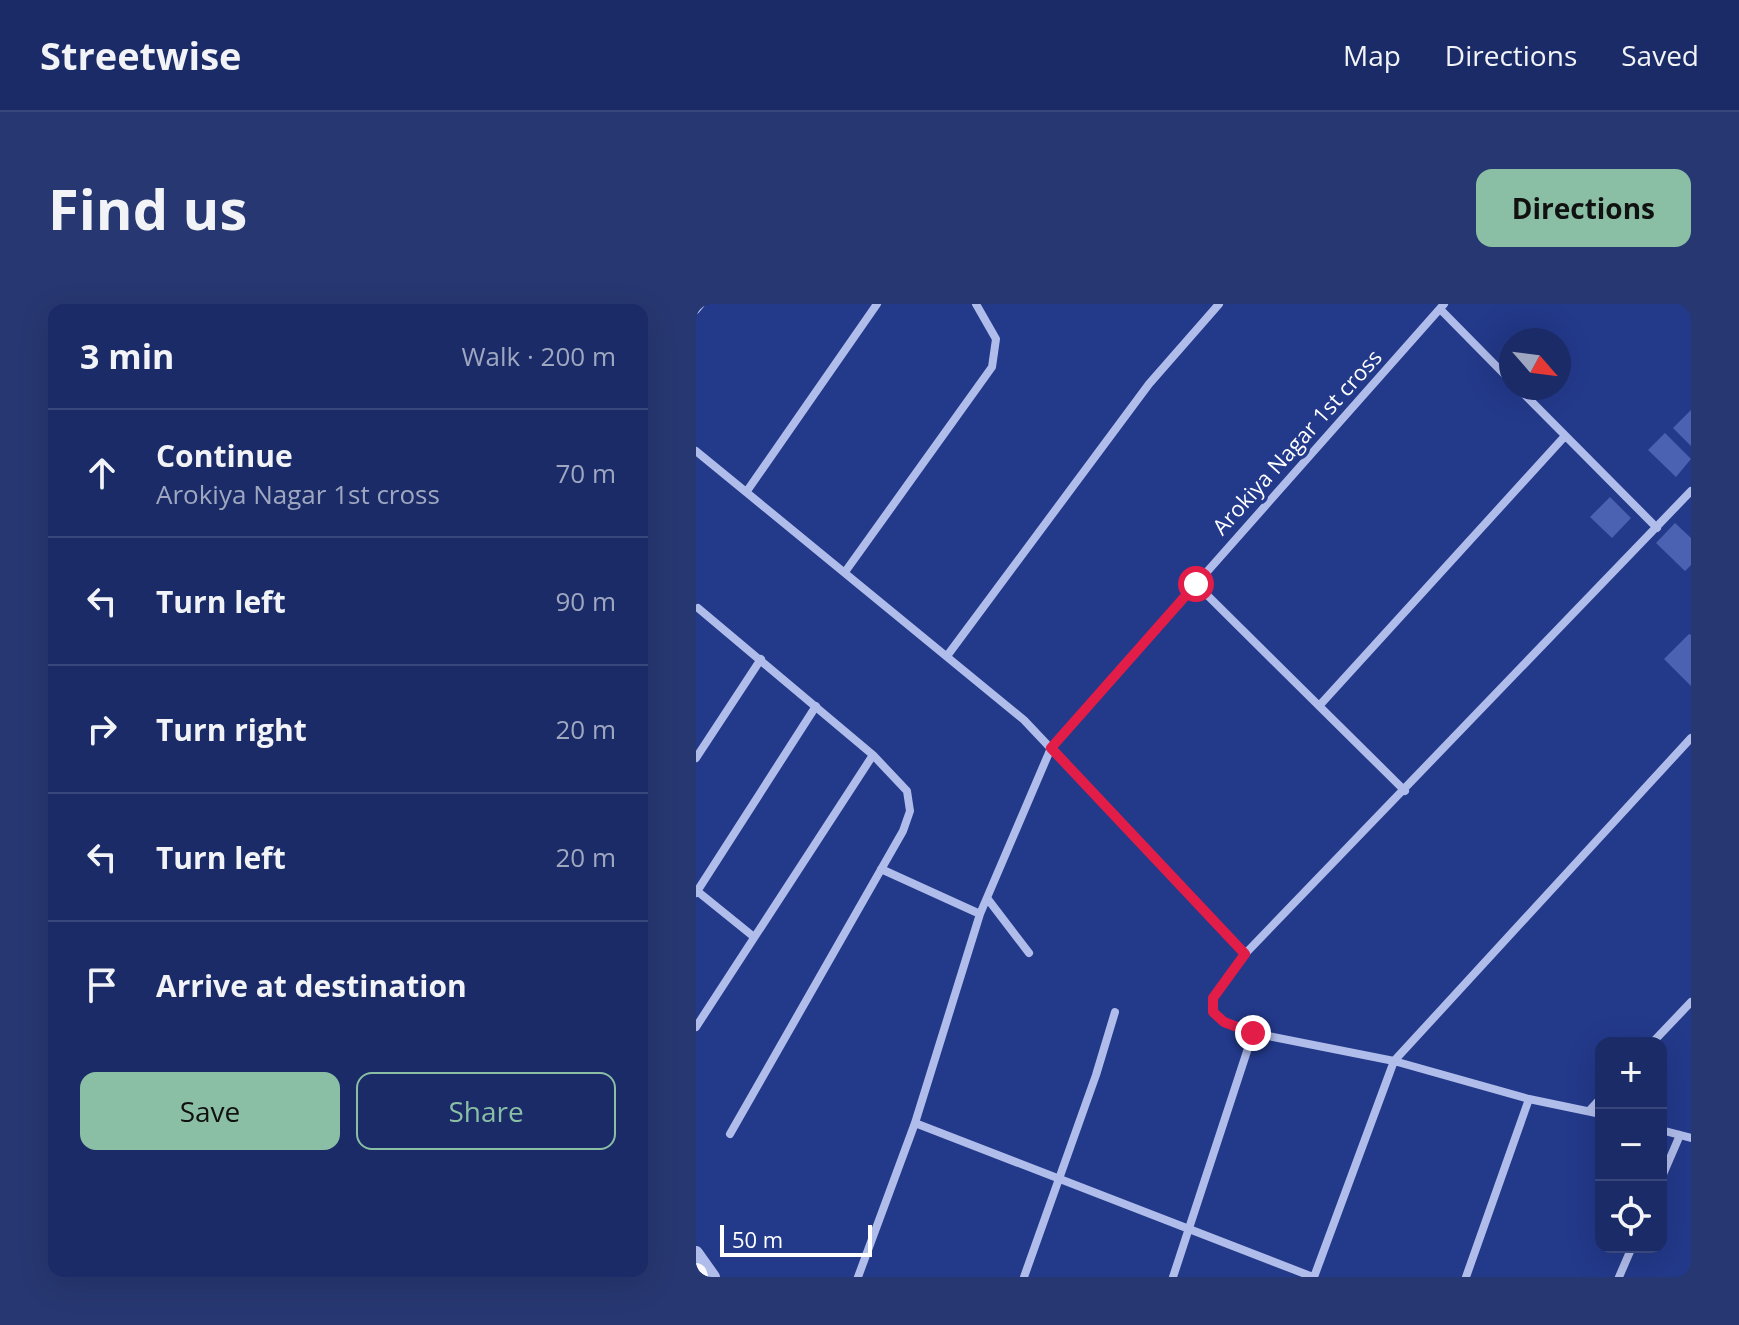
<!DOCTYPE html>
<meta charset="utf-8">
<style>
body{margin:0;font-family:"Open Sans",sans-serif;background:#273771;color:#f1f3f6}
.controls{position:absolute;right:24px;bottom:24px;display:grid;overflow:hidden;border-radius:16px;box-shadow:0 8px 32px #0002}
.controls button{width:72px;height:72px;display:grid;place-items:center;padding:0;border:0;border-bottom:2px solid #38477c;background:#1a2b68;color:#f1f3f6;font:40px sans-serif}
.compass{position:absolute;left:803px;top:24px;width:72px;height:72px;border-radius:50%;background:#1a2b68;box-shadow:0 8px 32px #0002;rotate:118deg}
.scale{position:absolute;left:24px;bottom:20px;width:152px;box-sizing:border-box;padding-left:8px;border:4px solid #fff;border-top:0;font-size:22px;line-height:28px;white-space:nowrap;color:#fff;-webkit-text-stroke:6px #23398a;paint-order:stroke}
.stop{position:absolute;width:24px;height:24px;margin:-18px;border:6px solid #e11d48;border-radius:50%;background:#fff}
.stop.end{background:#e11d48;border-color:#fff;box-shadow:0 2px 8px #0008}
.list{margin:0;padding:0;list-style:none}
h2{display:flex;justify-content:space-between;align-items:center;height:104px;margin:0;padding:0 32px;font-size:34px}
h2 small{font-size:26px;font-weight:400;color:#9fa7c0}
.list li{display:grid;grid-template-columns:52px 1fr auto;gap:24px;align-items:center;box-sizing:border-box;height:128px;padding:0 32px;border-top:2px solid #38477c}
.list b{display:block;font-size:30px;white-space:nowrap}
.list p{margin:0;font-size:26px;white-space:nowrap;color:#9fa7c0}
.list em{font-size:26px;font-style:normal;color:#9fa7c0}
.actions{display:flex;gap:16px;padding:24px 32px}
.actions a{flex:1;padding:18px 0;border:2px solid #8abfa5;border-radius:16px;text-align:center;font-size:28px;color:#8abfa5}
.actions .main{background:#8abfa5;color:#111}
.icon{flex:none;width:44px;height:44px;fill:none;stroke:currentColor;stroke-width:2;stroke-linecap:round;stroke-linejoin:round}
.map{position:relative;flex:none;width:995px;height:973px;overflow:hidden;border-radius:16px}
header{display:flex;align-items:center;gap:48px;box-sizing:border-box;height:112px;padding:0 40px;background:#1a2b68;border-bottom:2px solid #38477c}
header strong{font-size:38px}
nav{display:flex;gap:44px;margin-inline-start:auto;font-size:28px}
.intro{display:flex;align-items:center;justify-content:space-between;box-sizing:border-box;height:192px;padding:0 48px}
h1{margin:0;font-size:56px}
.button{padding:20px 36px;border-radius:16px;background:#8abfa5;color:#111;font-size:28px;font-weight:700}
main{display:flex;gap:48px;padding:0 48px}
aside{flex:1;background:#1a2b68;border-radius:16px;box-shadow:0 8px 32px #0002}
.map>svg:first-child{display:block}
</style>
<header>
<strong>Streetwise</strong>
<nav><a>Map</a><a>Directions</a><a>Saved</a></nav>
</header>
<div class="intro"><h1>Find us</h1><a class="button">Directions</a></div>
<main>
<aside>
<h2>3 min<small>Walk · 200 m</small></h2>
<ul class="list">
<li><svg class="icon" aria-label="ahead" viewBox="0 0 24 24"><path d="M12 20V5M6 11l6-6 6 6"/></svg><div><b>Continue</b><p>Arokiya Nagar 1st cross</p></div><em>70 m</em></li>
<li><svg class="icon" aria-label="left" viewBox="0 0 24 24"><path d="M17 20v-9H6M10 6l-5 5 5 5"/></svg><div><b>Turn left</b></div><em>90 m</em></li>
<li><svg class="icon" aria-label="right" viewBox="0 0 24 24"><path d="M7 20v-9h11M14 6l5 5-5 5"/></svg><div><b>Turn right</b></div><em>20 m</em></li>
<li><svg class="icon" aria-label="left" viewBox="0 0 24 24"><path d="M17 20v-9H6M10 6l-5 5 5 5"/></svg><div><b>Turn left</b></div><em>20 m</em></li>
<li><svg class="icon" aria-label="arrive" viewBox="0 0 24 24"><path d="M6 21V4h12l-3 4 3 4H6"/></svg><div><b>Arrive at destination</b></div></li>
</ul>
<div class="actions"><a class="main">Save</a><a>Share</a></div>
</aside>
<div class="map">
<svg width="995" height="973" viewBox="0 0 995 973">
<rect width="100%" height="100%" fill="#23398a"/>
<path fill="#4b62b2" d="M995,106V142L977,124Z
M969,129L995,155L980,173L952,146Z
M914,193L935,214L916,234L894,213Z
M979,219L995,234V261L989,267L960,239Z
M993,330L995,331V382L968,355Z"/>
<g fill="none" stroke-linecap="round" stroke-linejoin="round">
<path stroke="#b0bdea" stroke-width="8" d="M744,5L815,77
M0,6L5,0
M822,84L961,224
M0,147L328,416L549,650
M51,187L181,0
M149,268L296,63L300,35L280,0
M500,280L709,487
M2,304L177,451L211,487L214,507L207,527L34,830
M251,352L453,80L523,0
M623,402L869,132
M0,454L65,355
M185,565L284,610
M0,586L58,633
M0,589L120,402
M291,594L333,649
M0,723L177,451
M956,739L995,698
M893,807L905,794
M905,810L833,795L698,757L557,729L528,718L517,708V694L549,650L995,187
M219,819L617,973
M965,826L995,834
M965,875L984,831
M162,973L219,819L284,610L355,444L748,0
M328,973L400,771L419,708
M477,973L557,729
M618,973L698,757L995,434
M770,973L833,795
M923,973L936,943"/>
<path stroke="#b0bdea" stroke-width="14" d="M0,949L17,973"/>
<path stroke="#fafafe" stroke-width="22" d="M0,970L1,973"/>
</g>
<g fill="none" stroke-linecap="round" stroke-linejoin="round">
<path stroke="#e11d48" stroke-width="10" d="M500,280L355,444L549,650L517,694V708L528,718L557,729"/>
</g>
<g text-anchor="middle" stroke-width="7" stroke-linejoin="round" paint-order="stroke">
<g font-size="22" fill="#fff" stroke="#23398a">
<text transform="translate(601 138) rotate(-48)" y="8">Arokiya Nagar 1st cross</text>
</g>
</g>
</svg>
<div class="controls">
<button>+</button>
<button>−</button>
<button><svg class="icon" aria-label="locate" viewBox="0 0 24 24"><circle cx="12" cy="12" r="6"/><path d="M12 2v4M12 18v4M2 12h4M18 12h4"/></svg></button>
</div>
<svg class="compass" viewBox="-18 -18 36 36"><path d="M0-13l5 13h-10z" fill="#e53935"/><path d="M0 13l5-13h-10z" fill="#9fa7c0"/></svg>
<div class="scale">50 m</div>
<div class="stop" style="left:500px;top:280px"></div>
<div class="stop end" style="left:557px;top:729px"></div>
</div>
</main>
